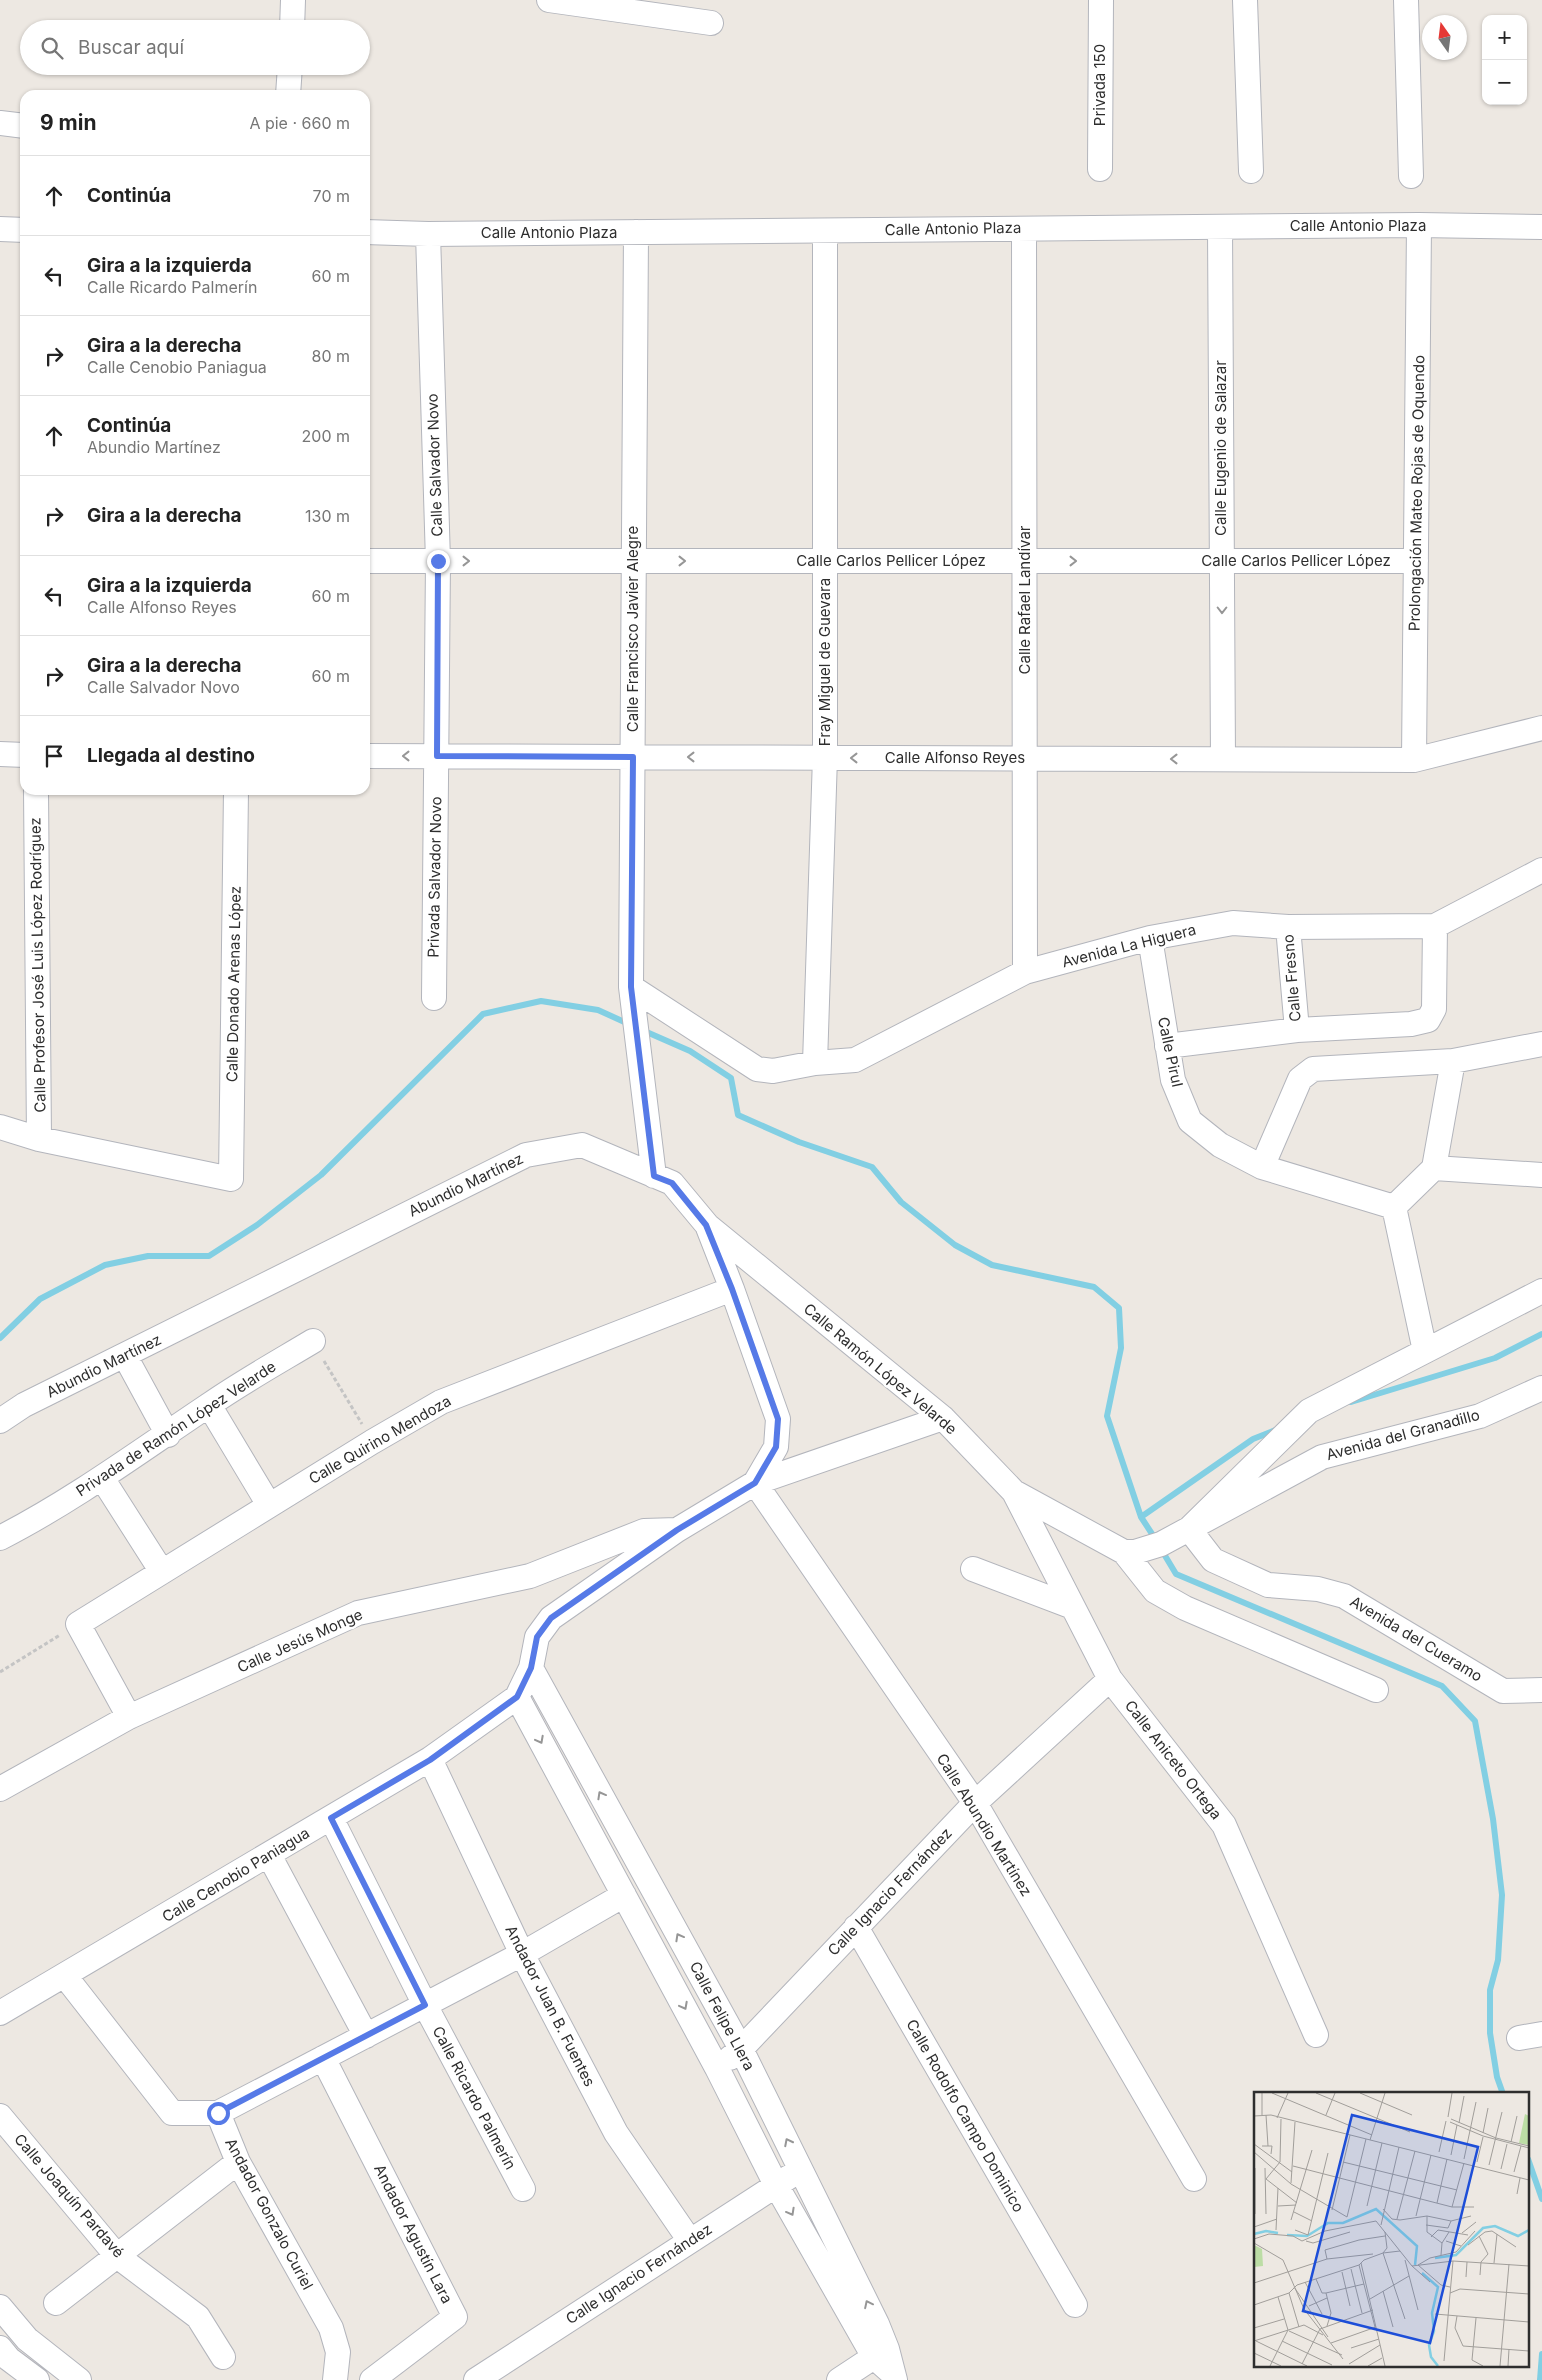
<!DOCTYPE html>
<html lang="es">
<meta charset="utf-8">
<style>
body{margin:0;font-family:Inter,sans-serif;background:#f6f6f6;color:#222}
.controls{position:absolute;right:15px;top:15px;display:grid;overflow:hidden;border-radius:10px;box-shadow:0 1px 4px #0004}
.controls button{width:45px;height:45px;display:grid;place-items:center;padding:0;border:0;border-bottom:1px solid #e0e0e0;background:#fff;color:#222;font:25px sans-serif}
.compass{position:absolute;left:1422px;top:15px;width:45px;height:45px;border-radius:50%;background:#fff;box-shadow:0 1px 4px #0004;rotate:346deg}
.stop{position:absolute;width:15px;height:15px;margin:-11px;border:4px solid #567ae7;border-radius:50%;background:#fff}
.stop.end{background:#567ae7;border-color:#fff;box-shadow:0 1px 5px #0008}
.list{margin:0;padding:0;list-style:none}
h2{display:flex;justify-content:space-between;align-items:center;height:65px;margin:0;padding:0 20px;font-size:21px}
h2 small{font-size:16px;font-weight:400;color:#767676}
.list li{display:grid;grid-template-columns:32px 1fr auto;gap:15px;align-items:center;box-sizing:border-box;height:80px;padding:0 20px;border-top:1px solid #e0e0e0}
.list b{display:block;font-size:19px;white-space:nowrap}
.list p{margin:0;font-size:16px;white-space:nowrap;color:#767676}
.list em{font-size:16px;font-style:normal;color:#767676}
.icon{flex:none;width:28px;height:28px;fill:none;stroke:currentColor;stroke-width:2;stroke-linecap:round;stroke-linejoin:round}
.map{position:relative;flex:none;width:1542px;height:2380px;overflow:hidden}
.search{position:absolute;background:#fff;box-shadow:0 1px 4px #0004;left:20px;top:20px;width:350px;height:55px;display:flex;align-items:center;gap:12px;box-sizing:border-box;padding:0 18px;border-radius:28px;color:#767676;font-size:19px}
.panel{position:absolute;background:#fff;box-shadow:0 1px 4px #0004;left:20px;top:90px;width:350px;height:705px;border-radius:15px}
.map>svg:first-child{display:block}
</style>
<div class="map">
<svg width="1542" height="2380" viewBox="0 0 1542 2380">
<rect width="100%" height="100%" fill="#ede8e2"/>
<g fill="none" stroke-linecap="round" stroke-linejoin="round">
<path stroke="#82cfe3" stroke-width="6" d="M642,1030L690,1051L731,1078L738,1115L799,1142L872,1167L901,1202L955,1245L992,1265L1094,1287L1119,1308L1121,1348L1107,1416L1141,1517L1156,1540
M0,1338L40,1299L105,1265L148,1256H209L257,1225L321,1175L483,1014L541,1001L598,1010L631,1025
M1351,1402L1495,1358L1542,1334
M1141,1517L1253,1439L1278,1429
M1161,1549L1176,1574L1442,1686L1475,1721L1493,1819L1502,1895L1498,1960L1490,1990V2033L1497,2077L1503,2094
M1528,2159L1542,2199
M1540,2380L1542,2354"/>
<defs>
<path id="minor" d="M549,0L711,23
M1245,0L1251,171
M1406,0L1411,176
M292,29L293,0
M288,95L290,66
M0,123L25,126
M1100,169L1101,0
M1220,227L1223,759
M0,229L25,230
M1024,229L1025,972
M365,232L428,234L1419,225L1542,227
M636,232L631,987L654,1176
M428,234L438,561L434,998
M365,561H1416
M0,754L25,755
M365,756L1414,760L1542,728
M1414,760L1419,225
M36,790L39,1139
M1288,927L1297,1030
M1150,938L1173,1080L1190,1121L1220,1145L1262,1167L1394,1207
M631,987L757,1069L773,1071L815,1063L855,1060L1025,972L1150,938L1233,923L1288,927L1435,926L1542,870
M1167,1046L1297,1030L1411,1024L1428,1020L1434,1009L1435,926
M815,1063L825,757V231
M0,1127L39,1139L231,1179L236,790
M1262,1167L1300,1079L1313,1069L1453,1061L1542,1044
M1434,1168L1542,1175
M708,1226L943,1418L1014,1492L1124,1552H1135L1161,1544L1322,1457L1480,1416L1542,1388
M1542,1291L1309,1411L1189,1529L1213,1560L1268,1585L1318,1589L1344,1596L1503,1691L1542,1690
M1425,1351L1394,1207L1434,1168L1453,1061
M125,1356L168,1435
M209,1405L269,1505
M943,1418L755,1483L975,1803L1194,2179
M0,1421L24,1405L526,1155L582,1145L672,1183L707,1225L732,1289L778,1419L776,1447L755,1483L677,1530L551,1618L537,1637L531,1668L517,1697L430,1759L0,2013
M102,1478L162,1572
M1014,1492L1110,1679L1224,1825L1316,2035
M0,1538C74,1500 140,1451 209,1405C242,1382 278,1362 313,1341
M1124,1552L1155,1591L1185,1608L1376,1690
M973,1569L1073,1607
M531,1668L741,2049L877,2324L887,2349L895,2380
M517,1697L717,2068L776,2185L874,2357L892,2373
M129,1717L78,1624L372,1442L441,1402L732,1289
M430,1759L522,1954L616,2133L690,2241
M0,1789L129,1717L358,1613L530,1576L644,1531L677,1530
M331,1818L425,2005L523,2189
M269,1855L366,2036
M856,1927L1075,2305
M65,1976L172,2113H218L522,1954L624,1895
M1519,2038L1542,2034
M323,2058L455,2317L372,2380
M730,2058L741,2049L975,1803L1110,1679
M218,2113L238,2162L331,2328L338,2352L335,2380
M0,2116L117,2256L198,2317L223,2357
M56,2303L238,2162
M0,2307L27,2339L79,2380
M0,2348L9,2359L37,2380
M476,2380L789,2177
M839,2380L886,2349"/>
</defs>
<use href="#minor" stroke="#b3b5bc" stroke-width="26"/>
<path stroke="#c4c4c4" stroke-width="3" stroke-dasharray="4 2.5" stroke-linecap="butt" d="M324,1361L362,1424
M0,1672L60,1635"/>
<use href="#minor" stroke="#fff" stroke-width="24"/>
</g>
<defs><path id="oneway-chevron" d="M-2-3.5L2.5 0L-2 3.5" fill="none" stroke-width="1.6" stroke-linecap="round" stroke-linejoin="round" transform="scale(1.25)"/></defs>
<g stroke="#969696">
<use href="#oneway-chevron" transform="translate(466 561)"/>
<use href="#oneway-chevron" transform="translate(682 561)"/>
<use href="#oneway-chevron" transform="translate(1073 561)"/>
<use href="#oneway-chevron" transform="translate(1222 610) rotate(90)"/>
<use href="#oneway-chevron" transform="translate(406 756) rotate(-180)"/>
<use href="#oneway-chevron" transform="translate(691 757) rotate(-180)"/>
<use href="#oneway-chevron" transform="translate(854 758) rotate(-180)"/>
<use href="#oneway-chevron" transform="translate(1174 759) rotate(-180)"/>
<use href="#oneway-chevron" transform="translate(540 1740) rotate(62)"/>
<use href="#oneway-chevron" transform="translate(601 1795) rotate(-119)"/>
<use href="#oneway-chevron" transform="translate(679 1937) rotate(-119)"/>
<use href="#oneway-chevron" transform="translate(684 2006) rotate(62)"/>
<use href="#oneway-chevron" transform="translate(788 2142) rotate(-117)"/>
<use href="#oneway-chevron" transform="translate(791 2212) rotate(61)"/>
<use href="#oneway-chevron" transform="translate(868 2304) rotate(-116)"/>
</g>
<g fill="none" stroke-linecap="round" stroke-linejoin="round">
<path stroke="#567ae7" stroke-width="6" d="M218,2113L425,2005L331,1818L430,1760L517,1697L531,1668L537,1637L551,1618L677,1530L755,1483L776,1447L778,1419L732,1289L706,1225L672,1183L654,1176L631,987L633,757L437,756L438,561"/>
</g>
<g text-anchor="middle" stroke-width="5" stroke-linejoin="round" paint-order="stroke">
<g font-size="15" fill="#2e2e2e" stroke="#fff">
<text transform="translate(1100 85) rotate(-90)" y="5">Privada 150</text>
<text x="1358" y="231">Calle Antonio Plaza</text>
<text transform="translate(953 229) rotate(-1)" y="5">Calle Antonio Plaza</text>
<text x="549" y="238">Calle Antonio Plaza</text>
<text transform="translate(1221 448) rotate(-90)" y="5">Calle Eugenio de Salazar</text>
<text transform="translate(435 465) rotate(-92)" y="5">Calle Salvador Novo</text>
<text transform="translate(1417 493) rotate(-89)" y="5">Prolongación Mateo Rojas de Oquendo</text>
<text x="891" y="566">Calle Carlos Pellicer López</text>
<text x="1296" y="566">Calle Carlos Pellicer López</text>
<text transform="translate(1025 600) rotate(-90)" y="5">Calle Rafael Landívar</text>
<text transform="translate(633 629) rotate(-90)" y="5">Calle Francisco Javier Alegre</text>
<text transform="translate(825 662) rotate(-90)" y="5">Fray Miguel de Guevara</text>
<text x="955" y="763">Calle Alfonso Reyes</text>
<text transform="translate(435 877) rotate(-89)" y="5">Privada Salvador Novo</text>
<text transform="translate(1129 946) rotate(-14)" y="5">Avenida La Higuera</text>
<text transform="translate(38 965) rotate(-91)" y="5">Calle Profesor José Luis López Rodríguez</text>
<text transform="translate(1292 978) rotate(-95)" y="5">Calle Fresno</text>
<text transform="translate(234 984) rotate(-89)" y="5">Calle Donado Arenas López</text>
<text transform="translate(1170 1052) rotate(78)" y="5">Calle Pirul</text>
<text transform="translate(466 1185) rotate(-26)" y="5">Abundio Martínez</text>
<text transform="translate(104 1366) rotate(-26)" y="5">Abundio Martínez</text>
<text transform="translate(880 1369) rotate(40)" y="5">Calle Ramón López Velarde</text>
<text transform="translate(176 1429) rotate(-33)" y="5">Privada de Ramón López Velarde</text>
<text transform="translate(1403 1435) rotate(-15)" y="5">Avenida del Granadillo</text>
<text transform="translate(380 1440) rotate(-30)" y="5">Calle Quirino Mendoza</text>
<text transform="translate(1416 1639) rotate(31)" y="5">Avenida del Cueramo</text>
<text transform="translate(300 1641) rotate(-24)" y="5">Calle Jesús Monge</text>
<text transform="translate(1173 1760) rotate(52)" y="5">Calle Aniceto Ortega</text>
<text transform="translate(984 1825) rotate(58)" y="5">Calle Abundio Martínez</text>
<text transform="translate(236 1875) rotate(-31)" y="5">Calle Cenobio Paniagua</text>
<text transform="translate(890 1892) rotate(-46)" y="5">Calle Ignacio Fernández</text>
<text transform="translate(550 2006) rotate(63)" y="5">Andador Juan B. Fuentes</text>
<text transform="translate(722 2016) rotate(62)" y="5">Calle Felipe Llera</text>
<text transform="translate(474 2098) rotate(62)" y="5">Calle Ricardo Palmerín</text>
<text transform="translate(965 2116) rotate(60)" y="5">Calle Rodolfo Campo Dominico</text>
<text transform="translate(69 2196) rotate(49)" y="5">Calle Joaquín Pardavé</text>
<text transform="translate(269 2214) rotate(62)" y="5">Andador Gonzalo Curiel</text>
<text transform="translate(413 2234) rotate(63)" y="5">Andador Agustín Lara</text>
<text transform="translate(639 2274) rotate(-33)" y="5">Calle Ignacio Fernández</text>
</g>
</g>
<g transform="translate(1254 2092)">
<rect width="275" height="275" fill="#ede8e2"/>
<path d="M271,22L275,24V53L265,51ZM0,153L8,157L9,174L0,175Z" fill="#bcdda5"/>
<path fill="none" stroke="#82cfe3" stroke-width="2.5" d="M0,142L12,139L24,141M33,143L53,144L74,131H89L122,117L163,154L161,173M181,166L202,163L229,136L241,134L264,144L275,138M168,181L184,195L178,221L180,239L175,253L177,265L184,274"/>
<path fill="none" stroke="#a19e9a" stroke-width="1" d="M18,1L118,43M62,1L156,40M106,1L158,23M8,23V1M12,23L14,54M72,23L81,1M0,24L17,23L275,88M194,25L198,1M23,26L34,1M27,27L26,70L12,87L43,111M197,27L242,46L275,54M196,30L229,44L275,56M205,31L210,4M229,41L234,16M116,48L131,1M257,50L263,24M0,52L38,80M8,54H18L17,62M0,60L37,92L93,125L112,47M185,60L192,29M197,63L203,33M210,67L222,10M89,70L203,98M223,70L229,45M235,73L248,20M39,74L198,115H220M11,76L12,122M247,77L253,52M260,80L267,54M37,91L41,30M263,102L266,86M183,111L193,67M24,114L42,113M113,114L128,51M198,115L210,71M129,117L138,127L146,128L173,124L197,129L217,124M78,118L96,43M40,120L58,129M1,122V76M162,124L177,63M173,124V140L188,151M143,127L161,59M37,128L58,58M127,133L145,55M172,133L194,136L197,129M0,135L23,127M22,138L24,96M41,138L54,143L74,61M208,141L222,130M225,144L234,162L227,170L226,183M177,145L184,138L214,143M0,147L15,142L39,144L48,149L71,139L122,129L158,174L199,169L275,174M52,149L59,151L96,140M192,149L207,154M0,151L29,168L50,217L89,267M214,153L231,140L238,139L262,155M146,159L129,161L151,227M187,163L188,151L195,140M73,167L71,158L105,148L131,144M151,168L164,218M107,171L131,274M240,171L243,142M105,173L121,235M158,174L176,190M97,177L108,221M88,180L96,214M212,185L213,170M62,187L68,201H72L77,221L73,234M51,190L68,222M0,191L73,167L119,162M40,195L74,245M196,195L187,193L164,173L176,166L202,160L221,139M129,199L139,235M35,201L45,235M72,201L110,192M196,201L206,197L275,202M24,205L34,238M116,207L155,184M0,213L35,201L43,193L105,173L110,168L129,161L133,156L131,140M55,214L73,206M181,222L275,230M203,224L201,236L209,254L275,259M222,226L218,268L229,274M0,236L30,227M35,239L88,263M0,249L50,233L69,243M2,249L53,274M28,249L78,273M77,251L122,235M97,256L125,247M0,261L27,274M190,269L199,169M48,272L66,237L119,218M95,272L126,253M16,274L34,238M114,274L128,266M246,274L255,172M254,274L255,257"/>
<path fill="#1d4ed8" fill-opacity="0.15" stroke="#1d4ed8" stroke-width="2.5" d="M98,23L224,55L176,251L49,219Z"/>
<rect width="275" height="275" fill="none" stroke="#2e2e2e" stroke-width="2.5"/>
</g>
</svg>
<div class="controls">
<button>+</button>
<button>−</button>
</div>
<svg class="compass" viewBox="-18 -18 36 36"><path d="M0-13l5 13h-10z" fill="#e53935"/><path d="M0 13l5-13h-10z" fill="#767676"/></svg>
<div class="stop" style="left:218px;top:2113px"></div>
<div class="stop end" style="left:438px;top:561px"></div>
<div class="search"><svg class="icon" aria-label="search" viewBox="0 0 24 24"><circle cx="10" cy="10" r="6"/><path d="M15 15l6 6"/></svg>Buscar aquí</div>
<section class="panel">
<h2>9 min<small>A pie · 660 m</small></h2>
<ul class="list">
<li><svg class="icon" aria-label="ahead" viewBox="0 0 24 24"><path d="M12 20V5M6 11l6-6 6 6"/></svg><div><b>Continúa</b></div><em>70 m</em></li>
<li><svg class="icon" aria-label="left" viewBox="0 0 24 24"><path d="M17 20v-9H6M10 6l-5 5 5 5"/></svg><div><b>Gira a la izquierda</b><p>Calle Ricardo Palmerín</p></div><em>60 m</em></li>
<li><svg class="icon" aria-label="right" viewBox="0 0 24 24"><path d="M7 20v-9h11M14 6l5 5-5 5"/></svg><div><b>Gira a la derecha</b><p>Calle Cenobio Paniagua</p></div><em>80 m</em></li>
<li><svg class="icon" aria-label="ahead" viewBox="0 0 24 24"><path d="M12 20V5M6 11l6-6 6 6"/></svg><div><b>Continúa</b><p>Abundio Martínez</p></div><em>200 m</em></li>
<li><svg class="icon" aria-label="right" viewBox="0 0 24 24"><path d="M7 20v-9h11M14 6l5 5-5 5"/></svg><div><b>Gira a la derecha</b></div><em>130 m</em></li>
<li><svg class="icon" aria-label="left" viewBox="0 0 24 24"><path d="M17 20v-9H6M10 6l-5 5 5 5"/></svg><div><b>Gira a la izquierda</b><p>Calle Alfonso Reyes</p></div><em>60 m</em></li>
<li><svg class="icon" aria-label="right" viewBox="0 0 24 24"><path d="M7 20v-9h11M14 6l5 5-5 5"/></svg><div><b>Gira a la derecha</b><p>Calle Salvador Novo</p></div><em>60 m</em></li>
<li><svg class="icon" aria-label="arrive" viewBox="0 0 24 24"><path d="M6 21V4h12l-3 4 3 4H6"/></svg><div><b>Llegada al destino</b></div></li>
</ul>
</section>
</div>
